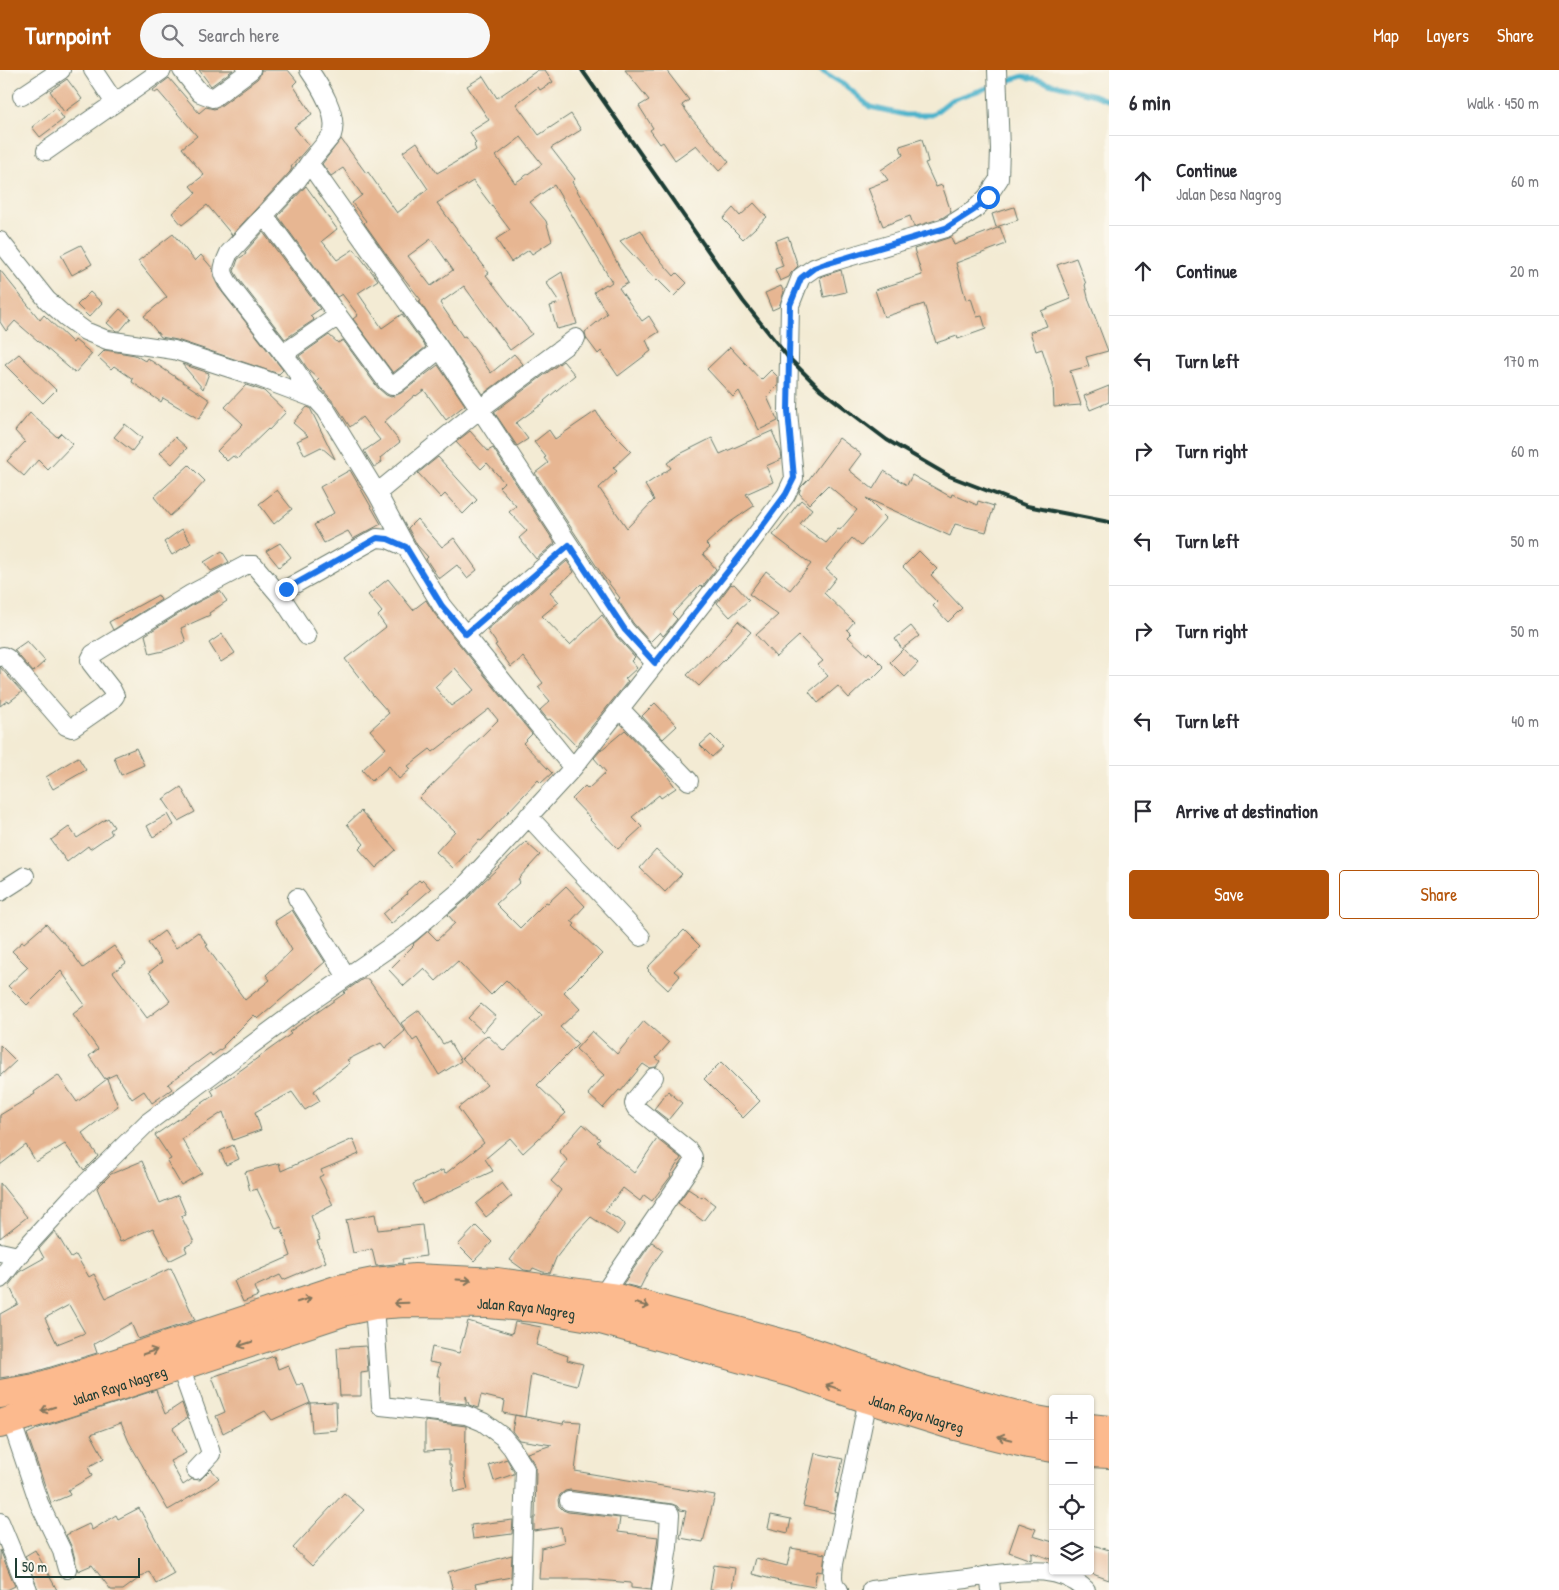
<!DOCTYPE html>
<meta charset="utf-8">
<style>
body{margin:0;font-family:"Patrick Hand",sans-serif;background:#f7f7f7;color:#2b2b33}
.controls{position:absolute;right:15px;bottom:15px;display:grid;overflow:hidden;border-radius:5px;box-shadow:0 1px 4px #0004}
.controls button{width:45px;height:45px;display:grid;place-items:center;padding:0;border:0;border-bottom:1px solid #e1e1e2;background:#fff;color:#2b2b33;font:25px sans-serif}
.scale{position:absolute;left:15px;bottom:12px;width:125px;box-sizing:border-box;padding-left:5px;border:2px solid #1f3d34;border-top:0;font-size:14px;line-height:18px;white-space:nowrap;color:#1f3d34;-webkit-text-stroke:4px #fbf7ec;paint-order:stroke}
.stop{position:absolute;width:15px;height:15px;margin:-11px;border:4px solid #1a73e8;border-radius:50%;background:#fff}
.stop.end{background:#1a73e8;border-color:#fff;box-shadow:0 1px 5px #0008}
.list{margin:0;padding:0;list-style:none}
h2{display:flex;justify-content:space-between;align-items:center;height:65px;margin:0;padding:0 20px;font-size:21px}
h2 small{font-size:16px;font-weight:400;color:#7c7c81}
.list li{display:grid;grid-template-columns:32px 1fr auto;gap:15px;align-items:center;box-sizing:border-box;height:90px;padding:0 20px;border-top:1px solid #e1e1e2}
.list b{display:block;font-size:19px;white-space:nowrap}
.list p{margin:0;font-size:16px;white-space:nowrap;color:#7c7c81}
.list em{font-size:16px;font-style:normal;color:#7c7c81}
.actions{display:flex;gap:10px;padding:15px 20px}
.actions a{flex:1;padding:11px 0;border:1px solid #b45309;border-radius:5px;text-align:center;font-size:18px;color:#b45309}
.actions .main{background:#b45309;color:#fff}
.icon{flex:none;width:28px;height:28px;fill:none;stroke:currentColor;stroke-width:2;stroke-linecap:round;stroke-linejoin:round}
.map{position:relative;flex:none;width:1109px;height:1520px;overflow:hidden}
header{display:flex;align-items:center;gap:30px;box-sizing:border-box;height:70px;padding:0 25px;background:#b45309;color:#fff}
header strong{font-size:24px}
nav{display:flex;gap:28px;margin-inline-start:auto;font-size:18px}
.search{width:350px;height:45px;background:#f7f7f7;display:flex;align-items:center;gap:12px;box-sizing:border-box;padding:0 18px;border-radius:28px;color:#7c7c81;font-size:19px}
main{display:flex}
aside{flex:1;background:#fff}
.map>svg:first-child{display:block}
</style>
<header>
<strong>Turnpoint</strong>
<div class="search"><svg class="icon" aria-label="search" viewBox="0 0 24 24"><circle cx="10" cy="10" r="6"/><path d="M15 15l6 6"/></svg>Search here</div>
<nav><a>Map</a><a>Layers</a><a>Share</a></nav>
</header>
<main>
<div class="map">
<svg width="1109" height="1520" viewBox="0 0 1109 1520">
<rect width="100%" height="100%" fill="#fbf7ec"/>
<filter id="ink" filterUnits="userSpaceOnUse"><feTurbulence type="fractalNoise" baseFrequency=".02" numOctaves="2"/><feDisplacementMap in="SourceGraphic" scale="10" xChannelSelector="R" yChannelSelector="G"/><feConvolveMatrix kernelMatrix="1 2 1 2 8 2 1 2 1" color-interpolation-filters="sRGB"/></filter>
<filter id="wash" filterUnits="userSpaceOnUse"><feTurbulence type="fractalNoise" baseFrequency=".0096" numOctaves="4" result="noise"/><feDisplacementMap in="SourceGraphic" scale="20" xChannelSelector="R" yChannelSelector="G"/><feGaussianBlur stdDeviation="1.12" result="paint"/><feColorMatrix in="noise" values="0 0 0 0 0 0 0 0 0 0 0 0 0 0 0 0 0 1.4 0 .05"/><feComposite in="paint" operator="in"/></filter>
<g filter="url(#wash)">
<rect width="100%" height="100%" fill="#f3ebd4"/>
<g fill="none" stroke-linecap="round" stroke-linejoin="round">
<path stroke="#4cb2cb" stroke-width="5" d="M820,0L845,15L870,37L906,45H932L951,30L1023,6L1094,25L1109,31"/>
</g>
<g id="blocks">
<path fill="#e7b692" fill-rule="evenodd" d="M199,0H233L211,16Z
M261,0H288L297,11L293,15L312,44L294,57L309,76L291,97L292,98L290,102L232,165L207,135L182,155L172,143L196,123L190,116L204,105L182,78L197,66L158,21L155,23L153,20L169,8L199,43L206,37L214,39L219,37L257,9L260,5Z
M538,0H545L553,12L540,20L538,17L516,34L539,65L571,44L581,60L551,78L575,109L572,112L592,146L628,213L619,218L642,251L649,246L659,262L646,270L651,281L618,306L601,281L598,284L586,268L585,262L607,244L594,222L606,214L608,215L612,212L554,115L530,132L546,151L552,171L532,184L529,180L511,192L496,169L510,160L473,111L437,133L489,203L486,205L532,264L510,280L464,216L440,233L463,267L465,266L491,303L514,284L523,294L483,324L419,231L421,230L396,198L364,153L366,151L352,133L362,125L343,98L331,106L322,94L341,69L366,103L368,102L397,143L428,119L403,82L417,72L437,103L476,80L474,75L476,73L470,62L489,50L467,16L483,6L497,28ZM521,67L542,94L515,113L496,86ZM431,169L453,200L431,216L408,186Z
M625,0H666L689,30L682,35L692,49L729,92L719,101L696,75L675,90L663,72L660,74L650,60L653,58L639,36L649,30Z
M67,9L82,29L64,42L50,21Z
M56,38L64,49L40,67L32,57Z
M922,69L928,92L925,93L936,117L942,115L951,142L942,148L914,157L910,146L883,156L868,118L888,110L881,100L903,85L900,76Z
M306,116L337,159L322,171L337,190L354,179L378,210L358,223L382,258L402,244L426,277L393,303L353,249L358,245L342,224L337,227L278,146Z
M754,133L767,147L743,169L723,149L733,138L740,146Z
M1014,137L1018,150L996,157L992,144Z
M1000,157L1006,174L956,193L966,230L971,228L977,247L982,246L986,259L958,269L957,266L936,273L924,234L884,247L875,220L922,205L914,179L951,167L954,175Z
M641,160L654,183L674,206L677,203L687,213L674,226L658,210L657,211L620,171Z
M263,162L320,239L310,246L314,250L285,269L240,211L234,201L238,189L246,184L245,182Z
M173,164L195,191L201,185L213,199L214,208L219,218L283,300L279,304L177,270L161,267L144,246L167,227L138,191Z
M788,166L798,196L791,203L789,207L780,211L775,199L783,196L775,171Z
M81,175L92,194L72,205L61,185Z
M1076,188L1086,214L1085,215L1089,231L1108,281L1086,287L1089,296L1070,301L1081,335L1054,337L1053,313L1042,279L1036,281L1030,262L1047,256L1041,241L1071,229L1057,195Z
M0,200L40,250L44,245L73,273L75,270L92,284L75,303L15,251L6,261L0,252Z
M841,200L846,222L824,227L820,207Z
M562,202L577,254L557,259L550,236L560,233L546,212Z
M781,216L784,222L779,237L772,240L765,223Z
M90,222L102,233L89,247L77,235Z
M120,239L131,248L120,261H116L107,253Z
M329,265L338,273L343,270L378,318L386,325L391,327L401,323L438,295L465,335L446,350L424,320L416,326L415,325L384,352L400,372L380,388L382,392L374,397L364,381L380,370L362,347L350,357L335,334L316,312L319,309L307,298L299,286Z
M730,277L761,310L771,300L778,307V316L767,327L778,351L759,360L739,321L733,327L707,299Z
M105,280L135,285L145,291L147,288L210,330L199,349L163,328L161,332L132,312L133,309L114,296L111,299L98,287Z
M19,284L56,320L43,333L5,295Z
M563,291L575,305L544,331L545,332L516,353L528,369L517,376L494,342Z
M182,294L209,303L203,319Z
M246,315L264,321L286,342L269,360L268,359L237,389L233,386L227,391L217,381L243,354L225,337Z
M1109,316V332L1090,340L1084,326Z
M307,337L310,338L335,389L321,377L305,385L297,371L308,366L293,353Z
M596,341L604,354L631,381L613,398L617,401L599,418L627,458L654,430L645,415L671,398L667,393L680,384L712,368L720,384L772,361L781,382L782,389L766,396L773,412L746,424L754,436L729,453L706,474L710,478L703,484L716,499L702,517L700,515L672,544L677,549L665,564L663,566L660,562L650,572L633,553L618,530L620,528L601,503L535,403L548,393L544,388L546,387L534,372L549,360L555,369Z
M30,343L57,367L61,363L73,374L48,400L38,390L24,406L7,391L25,372L15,361Z
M125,354L142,368L132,381L114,367Z
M470,361L488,381L493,378L555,473L536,489L519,468L527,461L509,442L516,436L499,417L504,412L487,393L481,399L456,372Z
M175,367L187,378L172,394L160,383Z
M839,368L861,384L849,400L873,419L884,401L907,415L912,405L951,427L952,424L977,435L978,431L994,436L986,462L955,454L950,466L866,428L886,448L861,476L852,468L826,499L836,508L824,523L854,552L847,560L851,564L848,567L867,585L869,582L884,597L871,610L869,609L849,628L838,616L818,633L809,622L828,606L818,595L823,591L799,566L776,587L756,565L778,545L749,524L766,501L790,520L811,494L773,465L801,430L812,439L800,454L826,473L838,459L840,460L857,440L828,415L809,434L799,423L801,417L809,409Z
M438,387L477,430L463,444L445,424L441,428L418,403Z
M189,395L205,411L188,430L170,446L154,427Z
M350,400L381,454L353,469L348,461L324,473L314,455L334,443L320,417Z
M277,420L292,439L274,454L259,434Z
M417,449L442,477L454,468L477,500L467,508L457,495L439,509L426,489L428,487L417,475L408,458Z
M182,459L191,473L172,485L164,472Z
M280,473L291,487L279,497L266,481Z
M222,481L229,492L211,501L204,492Z
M919,481L937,499L931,505L962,538L948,552L933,536L937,532L903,497Z
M567,491L574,502L550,522L559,532L542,546L570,575L602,545L617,567L635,587L631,591L637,598L625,609L628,611L576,676L550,649L548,650L540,640L550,631L538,617L543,613L523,587L511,597L495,575L497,574L487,560Z
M388,509L413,540L426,530L434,543L532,664L523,673L552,703L541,713L538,710L481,771L479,770L453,798L436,782L455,761L419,728L498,650L489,639L433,682L430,679L408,696L411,699L399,709L389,696L372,711L362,700L386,678L370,660L389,643L373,625L345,589L386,557L378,546L382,542L368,525ZM455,598L474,620L451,636L435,617Z
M731,514L732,515L734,514L749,530L730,547L717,533Z
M220,521L227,531L209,543L210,545L181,558L186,572L163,581L150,584L145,565L196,533Z
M158,525L161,530L113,560L109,552Z
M738,551L751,562L699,616L687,605L706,585L708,586Z
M911,556L919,566L902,579L895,569Z
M222,564L235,583L221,592L209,573Z
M27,571L45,591L33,602L14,580Z
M903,579L918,593L905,607L890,592Z
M0,597L22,622L9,632L8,630L0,636Z
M655,633L677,656L663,669L642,646Z
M625,660L660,696L676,718L661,728L659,725L632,747L642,757L618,779L590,750L591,749L572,729L585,716L588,719L606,702L594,688L600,681Z
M711,665L723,677L712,687L700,675Z
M136,678L144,695L121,705L114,687Z
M78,687L86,700L53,719L46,707Z
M181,717L195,742L178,751L163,729Z
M361,741L396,780L376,798L359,779L364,774L347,754Z
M168,744L174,755L153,767L147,756Z
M108,748L114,757L110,760L112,764L90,779L88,776L67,792L51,770L69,757L77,768Z
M526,772L540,785L518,809L520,812L496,834L520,858L546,832L548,833L566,816L585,836L571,851L575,854L573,856L602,884L564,922L580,939L560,957L578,974L537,1015L566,1043L523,1083L510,1068L485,1089L493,1101L422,1134L413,1114L443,1100L445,1104L484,1073L458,1038L487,1015L462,988L487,965L504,981L542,945L506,910L491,925L458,891L436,911L424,898L404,916L389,900L414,875L413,874L428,861L437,870L455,853L448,845L467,829L482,813Z
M656,780L682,804L665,822L640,798Z
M419,810L421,812L423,810L431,819L391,854L383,844L407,824L406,822Z
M292,840L325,892L258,949L254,945L223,976L224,977L212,986L210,983L168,1014L172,1019L152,1033L144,1021L132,1029L116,1004L105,1009L89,986L98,979L73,944L85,935L61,901L27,935L8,916L28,897L12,881L22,872L24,873L46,854L62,872H64L83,898L114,876L126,893L113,902L147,948L170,931L149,902L162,892L148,873L164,861L176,878L198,862L208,875L206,876L245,930L270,910L266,905L292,880L275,851Z
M684,860L700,876L674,901L680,906L668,920L648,901L649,900L647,898Z
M363,909H368L405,961L385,978L381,973L347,990L350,993L314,1021L320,1031L305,1040L292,1022L255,1042L261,1060L233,1070L223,1042L182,1069L202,1103L181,1115L167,1091L171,1089L155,1065L214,1025L211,1020L238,1002L291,964L289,962L345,923L344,922Z
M481,934L496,947L483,962L468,948Z
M419,940L443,974L449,971L461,991L439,1005L417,968L413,971L401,953Z
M644,951L669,973L656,988L660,991L656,997L649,998L643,994L621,1021L619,1020L603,1038L588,1024L604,1005L576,979L592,961L617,984Z
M0,975L16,991L0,1006Z
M721,992L760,1031L743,1048L704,1009Z
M58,1005L77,1032L107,1009L118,1036L82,1063L98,1086L84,1100L65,1074L36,1092L26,1075L0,1095V1045L35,1024L34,1022Z
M668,1021L682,1033L668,1050L654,1039Z
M583,1054L600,1069L597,1072L634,1103L657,1069L681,1088L670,1105L671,1106L652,1131L644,1125L640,1131L623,1118L605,1141L625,1154L618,1165L591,1147L573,1166L556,1188L550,1203L543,1202L533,1198L531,1201L524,1200L510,1190L561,1120L551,1111L568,1091L559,1081Z
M353,1069L359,1084L321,1100L323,1105L319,1107L333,1135L311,1146L320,1170L317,1171L326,1192L283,1210L280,1205L254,1217L258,1226L243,1232L234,1211L291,1186L281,1157L276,1159L257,1119L250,1121L245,1102L279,1093L281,1101Z
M233,1075L239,1089L226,1095L220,1081Z
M142,1091L160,1133L178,1125L186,1144L181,1146L194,1172L185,1177L187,1182L169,1191L153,1158L120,1172L97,1118L111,1104Z
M0,1113L27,1147L0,1168Z
M502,1113L512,1126L486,1147L476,1134Z
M688,1119L702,1128L703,1126L715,1135L703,1151L678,1133Z
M375,1144L378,1160L422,1155L426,1186L402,1189L403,1193L376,1196L372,1179L353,1183L346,1150Z
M476,1156L492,1172L474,1191L458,1175Z
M55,1161L71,1188L76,1185L89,1207L94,1204L106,1228L171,1198L195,1250L138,1269L131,1253L94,1274L97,1283L31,1303L0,1308V1244L18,1234L9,1215L19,1202L44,1188L39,1179ZM69,1235L85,1263L57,1274L45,1248Z
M652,1172L663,1180L650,1198L640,1218L623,1214Z
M468,1251L512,1264L515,1252L541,1257L536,1275L568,1286L567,1290L583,1294L577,1316L531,1304L525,1347L503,1343L505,1331L481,1325L478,1338L469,1335L466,1326V1334L439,1331L440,1306H437L440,1294L429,1292L432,1277L459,1283Z
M366,1276L368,1301L361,1302V1326H340L337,1278Z
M274,1286L278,1299L288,1295L297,1316L303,1313L310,1333L272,1350L265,1341L223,1363L216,1346L225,1342L212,1307Z
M156,1320L165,1344L182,1333L187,1348L173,1358L186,1383L170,1391L183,1415L192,1409L200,1410L211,1399L219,1408L209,1416L168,1440L129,1372L121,1353L91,1364L104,1388L88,1397L92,1406L68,1420L70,1425L51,1433L27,1364L39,1358Z
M336,1332L337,1360L312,1362L310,1333Z
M515,1345L563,1354L564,1351L581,1352L575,1401L715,1425L703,1472L680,1468L686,1441L680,1440L677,1436L672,1434L570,1420L565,1421L560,1425L558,1430L559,1436L563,1440L568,1442L620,1448L618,1462L658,1467L651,1520L631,1518V1513L588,1509H539L541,1478L564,1472L561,1457L534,1461V1448H535L536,1399L534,1393L527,1383L552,1375L519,1370L512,1361Z
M425,1351L466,1356L465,1406L468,1419L454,1422L451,1395H449V1380L425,1381Z
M815,1383L843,1389L835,1423L838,1424L834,1443L803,1436Z
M507,1389L514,1402V1404L494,1411L489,1395Z
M344,1423L364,1440L312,1496L293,1478Z
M139,1438L174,1503L156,1513L149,1501L123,1520H111L92,1495L78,1501L72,1478L66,1465L89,1454L92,1460L116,1445L118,1449Z
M771,1445L791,1449L788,1463L768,1458Z
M513,1450L512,1464L473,1469L471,1455Z
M1019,1453L1036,1459L1033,1466L1053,1472V1490L1031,1482V1490L1009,1482Z
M1090,1474L1109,1480V1510L1090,1503Z
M791,1478L825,1484L823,1502L817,1501L814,1517L775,1510L752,1504L756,1488L787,1496Z
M0,1480L15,1516L7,1520H0Z
M35,1480L57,1520H38L25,1486Z
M512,1485L511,1507L475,1514L477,1520H453L448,1502Z
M714,1495L735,1498L732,1520H710Z"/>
</g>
</g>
<g filter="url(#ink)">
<use href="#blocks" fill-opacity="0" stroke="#697a6c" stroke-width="1"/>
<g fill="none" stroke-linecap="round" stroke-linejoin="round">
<defs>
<path id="street" d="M93,0L115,33
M182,0L200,23L213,28L251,0
M309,0C320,16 339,45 332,65L309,93L298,109L229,183C221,200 221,202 231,217L292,295L315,329
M22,26L61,0
M46,81L162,0
M309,93L440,279L480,339L377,423
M264,145L387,312L392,316L396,314L440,279
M0,171L47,230L66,247L85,261L107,270L174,280L260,308L316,329L326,340L377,423L406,477L442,536L573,698L460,821L409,864L293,944L147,1053L72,1127L18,1186L0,1209
M576,268L480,339L625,560L655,593
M283,284L338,246
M466,564L569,475
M307,566L282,528L283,522L286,519L377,468L388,469L406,477
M0,587L3,586L7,588L66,656L72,658L111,631L115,626L112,620L91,593L90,590L93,584L191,524L246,495H254L282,528
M620,639L689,711
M573,698L747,477L786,425L794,408L788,341L790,235L801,207L814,198L825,194L946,158L974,140L987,127L999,109L1000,79L997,0
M528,746L641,867
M0,822L25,806
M297,828L347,907
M0,1182L18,1186
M602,1226L693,1093V1087L689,1081L636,1038L634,1034L635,1030L654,1007
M374,1235L381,1336L466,1345L483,1352L503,1367L512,1378L525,1399L521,1520
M180,1296L210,1380L211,1384L196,1400
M11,1350L39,1433L62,1481L67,1499
M569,1431L670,1444L668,1477L661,1520
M0,1452L28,1520
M989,1505C1022,1501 1059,1494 1086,1520
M839,1520C831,1514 833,1504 834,1494L868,1329
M871,1520L967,1509L989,1505L991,1520"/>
<g id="highway">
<path d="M0,1324L35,1318L104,1297L339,1219L374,1212L415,1208L497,1212L617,1228L803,1279L924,1320L1031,1349L1053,1353"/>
<path id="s1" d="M0,1354L111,1319L346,1241L374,1235L405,1233L488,1234L536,1238L590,1247L793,1303L868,1329L951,1355L1028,1374L1053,1378"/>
<path d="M1090,1358L1109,1360"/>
<path d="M1090,1383L1109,1384"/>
</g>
</defs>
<use href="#street" stroke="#697a6c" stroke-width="20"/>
<use href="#highway" stroke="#697a6c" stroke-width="30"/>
<use href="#street" stroke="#fff" stroke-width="18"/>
<use href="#highway" stroke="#fcba8e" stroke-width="28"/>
<path stroke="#1f3d34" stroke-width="4" d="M582,0L743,231L788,287L821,320L887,370L949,406L1027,436L1109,452"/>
</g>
<defs><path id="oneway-shaft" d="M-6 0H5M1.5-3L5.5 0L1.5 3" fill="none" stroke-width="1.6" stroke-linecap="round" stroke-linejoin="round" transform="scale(1.25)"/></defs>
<g stroke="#82755c">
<use href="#oneway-shaft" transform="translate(464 1210) rotate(3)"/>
<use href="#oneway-shaft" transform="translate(304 1230) rotate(-18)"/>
<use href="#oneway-shaft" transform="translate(401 1233) rotate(178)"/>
<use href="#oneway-shaft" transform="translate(642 1235) rotate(15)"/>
<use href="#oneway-shaft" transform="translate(245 1274) rotate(162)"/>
<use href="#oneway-shaft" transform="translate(150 1282) rotate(-18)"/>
<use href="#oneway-shaft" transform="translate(833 1317) rotate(-160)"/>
<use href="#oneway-shaft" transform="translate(48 1339) rotate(163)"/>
<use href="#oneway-shaft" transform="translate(1005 1368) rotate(-166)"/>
</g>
</g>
<g fill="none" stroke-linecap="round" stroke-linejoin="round" filter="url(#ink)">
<path stroke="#1a73e8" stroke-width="6" d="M286,519L377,468L388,469L406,477L442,536L466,564L569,475L625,560L655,593L747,477L786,424L794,408L788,341L790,235L801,208L814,198L825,194L946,158L974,140L988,127"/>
</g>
<g text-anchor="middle" stroke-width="4" stroke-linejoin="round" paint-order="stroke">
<g font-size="15" fill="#1f3d34" stroke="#fbf7ec">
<text dy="5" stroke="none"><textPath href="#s1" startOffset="545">Jalan Raya Nagreg</textPath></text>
<text dy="5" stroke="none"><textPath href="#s1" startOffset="125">Jalan Raya Nagreg</textPath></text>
<text dy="5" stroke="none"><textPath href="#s1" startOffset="950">Jalan Raya Nagreg</textPath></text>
</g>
</g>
</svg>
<div class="controls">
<button>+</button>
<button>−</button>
<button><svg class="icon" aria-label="locate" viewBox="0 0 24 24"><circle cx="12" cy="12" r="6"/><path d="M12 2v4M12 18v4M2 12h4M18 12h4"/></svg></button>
<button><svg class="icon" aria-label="layers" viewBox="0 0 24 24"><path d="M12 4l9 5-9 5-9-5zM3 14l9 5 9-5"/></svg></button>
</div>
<div class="scale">50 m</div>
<div class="stop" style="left:988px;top:127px"></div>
<div class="stop end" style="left:286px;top:519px"></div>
</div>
<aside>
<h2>6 min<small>Walk · 450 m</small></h2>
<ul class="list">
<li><svg class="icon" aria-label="ahead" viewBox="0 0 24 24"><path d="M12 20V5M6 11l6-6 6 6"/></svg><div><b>Continue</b><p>Jalan Desa Nagrog</p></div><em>60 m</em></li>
<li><svg class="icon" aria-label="ahead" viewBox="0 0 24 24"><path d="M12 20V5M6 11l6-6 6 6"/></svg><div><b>Continue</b></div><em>20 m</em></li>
<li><svg class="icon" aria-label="left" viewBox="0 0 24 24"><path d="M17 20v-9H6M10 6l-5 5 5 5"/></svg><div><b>Turn left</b></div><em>170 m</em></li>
<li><svg class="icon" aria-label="right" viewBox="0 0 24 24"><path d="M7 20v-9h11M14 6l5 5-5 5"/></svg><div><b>Turn right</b></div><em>60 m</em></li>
<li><svg class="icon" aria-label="left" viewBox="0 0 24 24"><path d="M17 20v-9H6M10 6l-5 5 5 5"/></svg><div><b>Turn left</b></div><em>50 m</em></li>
<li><svg class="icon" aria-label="right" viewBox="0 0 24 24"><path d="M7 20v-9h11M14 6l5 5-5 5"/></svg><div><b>Turn right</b></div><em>50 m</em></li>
<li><svg class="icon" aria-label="left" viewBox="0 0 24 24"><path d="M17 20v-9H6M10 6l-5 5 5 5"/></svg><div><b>Turn left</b></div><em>40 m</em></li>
<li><svg class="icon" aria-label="arrive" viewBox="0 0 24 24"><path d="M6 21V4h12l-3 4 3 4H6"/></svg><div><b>Arrive at destination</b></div></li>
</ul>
<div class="actions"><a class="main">Save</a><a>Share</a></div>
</aside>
</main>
